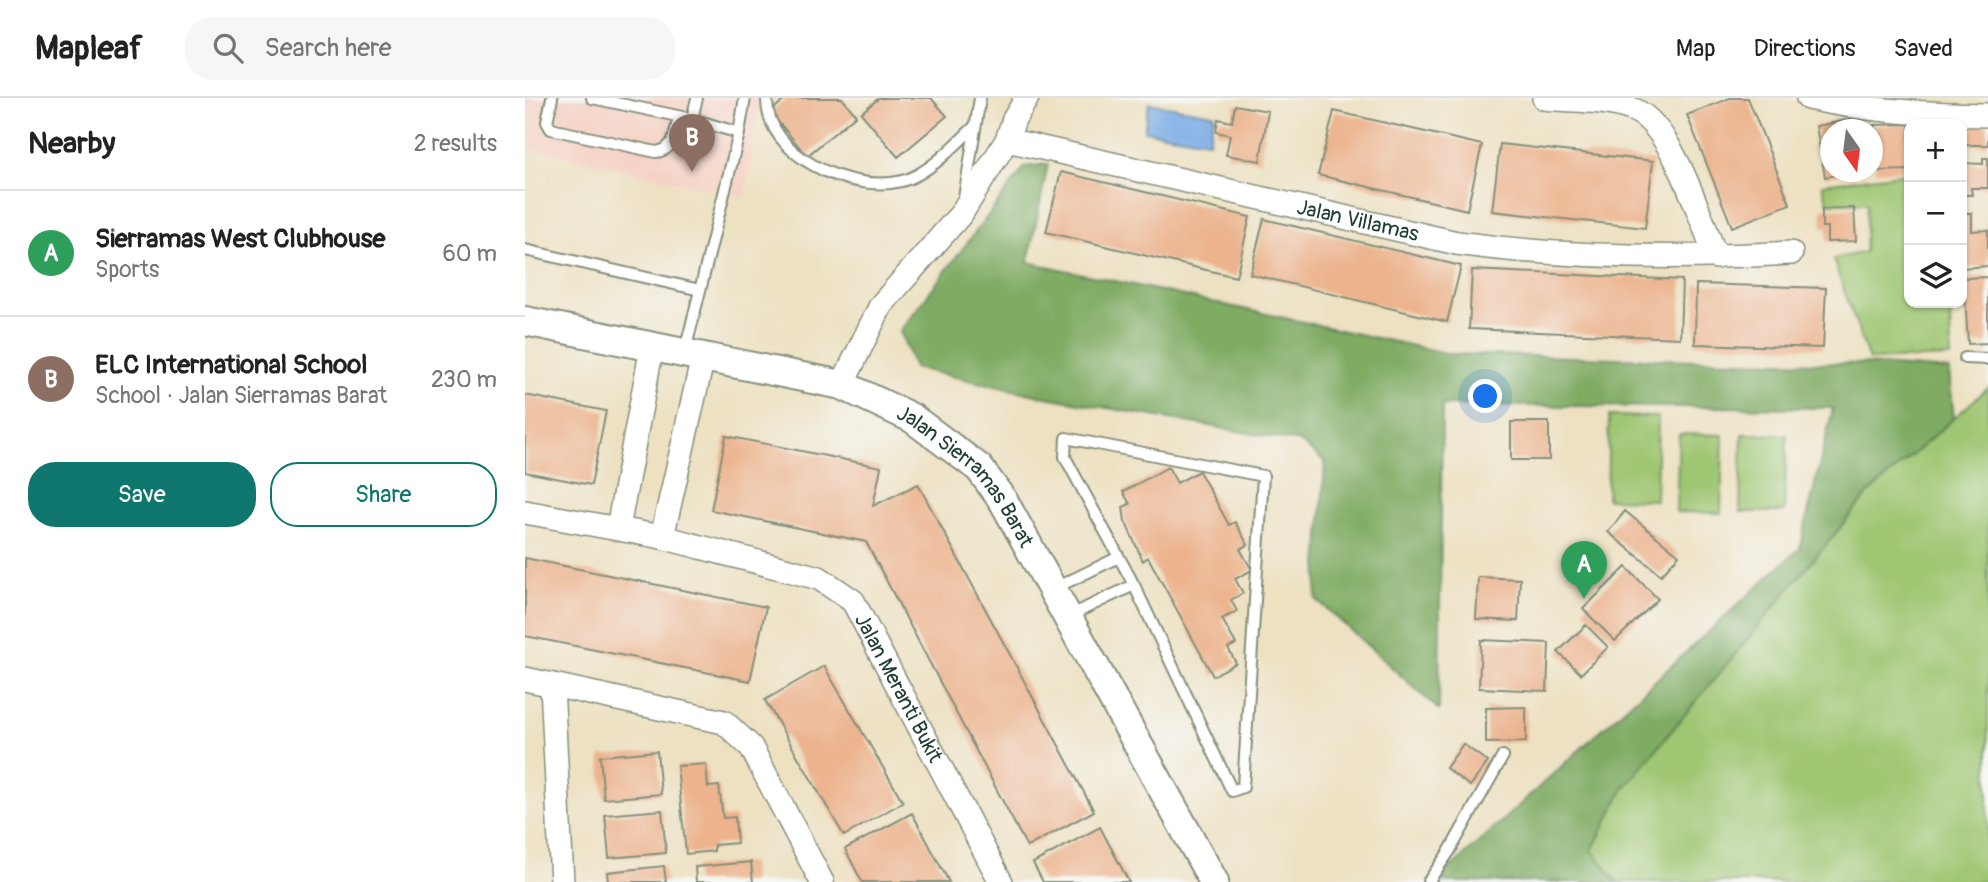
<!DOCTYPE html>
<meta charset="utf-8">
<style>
body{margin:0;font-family:Pangolin,sans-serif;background:#f6f6f6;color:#222}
.controls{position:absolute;right:21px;top:21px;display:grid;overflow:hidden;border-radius:14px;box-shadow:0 2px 5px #0004}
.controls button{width:63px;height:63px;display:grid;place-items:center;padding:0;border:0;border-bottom:2px solid #e0e0e0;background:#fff;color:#222;font:35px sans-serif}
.compass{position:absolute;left:1295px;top:21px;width:63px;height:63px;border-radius:50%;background:#fff;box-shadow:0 2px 5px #0004;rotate:166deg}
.you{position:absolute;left:961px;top:299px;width:24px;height:24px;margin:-18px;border:5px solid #fff;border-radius:50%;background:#1a73e8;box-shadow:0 0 0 10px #1a73e833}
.badge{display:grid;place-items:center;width:46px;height:46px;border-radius:50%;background:#0f766e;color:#fff;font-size:23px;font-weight:700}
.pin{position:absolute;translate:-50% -58px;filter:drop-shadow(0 2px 4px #0008)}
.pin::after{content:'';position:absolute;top:37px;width:24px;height:21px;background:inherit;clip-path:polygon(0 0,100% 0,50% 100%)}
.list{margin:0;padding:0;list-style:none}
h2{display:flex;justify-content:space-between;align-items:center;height:91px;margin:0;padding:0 28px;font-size:30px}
h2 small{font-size:23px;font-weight:400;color:#767676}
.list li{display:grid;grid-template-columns:46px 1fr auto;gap:21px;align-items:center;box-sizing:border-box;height:126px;padding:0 28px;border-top:2px solid #e0e0e0}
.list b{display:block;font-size:26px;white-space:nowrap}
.list p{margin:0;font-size:23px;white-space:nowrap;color:#767676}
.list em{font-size:23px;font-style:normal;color:#767676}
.actions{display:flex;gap:14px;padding:21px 28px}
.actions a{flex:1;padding:16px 0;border:2px solid #0f766e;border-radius:28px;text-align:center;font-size:24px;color:#0f766e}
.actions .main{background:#0f766e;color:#fff}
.icon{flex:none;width:38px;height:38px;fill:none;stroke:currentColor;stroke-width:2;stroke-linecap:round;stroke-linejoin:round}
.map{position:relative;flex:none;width:1463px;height:784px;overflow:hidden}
header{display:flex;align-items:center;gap:42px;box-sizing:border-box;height:98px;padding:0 35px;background:#fff;border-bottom:2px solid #e0e0e0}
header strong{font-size:33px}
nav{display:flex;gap:38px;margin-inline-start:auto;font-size:24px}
.search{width:490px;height:63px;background:#f6f6f6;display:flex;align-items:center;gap:18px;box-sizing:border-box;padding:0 24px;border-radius:28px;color:#767676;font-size:26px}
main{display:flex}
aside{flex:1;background:#fff}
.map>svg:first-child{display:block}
</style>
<header>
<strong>Mapleaf</strong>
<div class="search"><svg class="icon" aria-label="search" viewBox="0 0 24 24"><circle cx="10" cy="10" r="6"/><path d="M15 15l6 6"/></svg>Search here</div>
<nav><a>Map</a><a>Directions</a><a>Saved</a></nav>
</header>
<main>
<aside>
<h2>Nearby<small>2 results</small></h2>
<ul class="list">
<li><span class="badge" style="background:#2e9e5b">A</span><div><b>Sierramas West Clubhouse</b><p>Sports</p></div><em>60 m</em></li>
<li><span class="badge" style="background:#8d6e63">B</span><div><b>ELC International School</b><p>School · Jalan Sierramas Barat</p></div><em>230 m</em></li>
</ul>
<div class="actions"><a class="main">Save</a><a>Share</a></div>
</aside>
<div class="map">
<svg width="1463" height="784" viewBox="0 0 1463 784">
<rect width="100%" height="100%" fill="#f6f6f2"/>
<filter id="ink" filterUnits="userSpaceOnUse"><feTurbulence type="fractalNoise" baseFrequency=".0143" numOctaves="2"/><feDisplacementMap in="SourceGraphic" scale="14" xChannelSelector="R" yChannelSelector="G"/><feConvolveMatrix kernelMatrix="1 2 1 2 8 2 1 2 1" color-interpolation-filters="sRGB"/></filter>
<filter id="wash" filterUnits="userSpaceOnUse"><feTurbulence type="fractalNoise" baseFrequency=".00686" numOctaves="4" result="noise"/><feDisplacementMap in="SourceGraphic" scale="28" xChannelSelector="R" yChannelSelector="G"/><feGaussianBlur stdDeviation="1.57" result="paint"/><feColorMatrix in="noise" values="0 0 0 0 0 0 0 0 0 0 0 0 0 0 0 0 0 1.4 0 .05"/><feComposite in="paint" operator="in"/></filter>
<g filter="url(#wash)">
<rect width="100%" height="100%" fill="#ede1c2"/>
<path fill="#f6d1c5" d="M0,0H235L220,99L0,49Z"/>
<path fill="#9fc672" stroke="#5f8253" stroke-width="2" d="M1384,75V205H1425L1426,259L1344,262L1308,161L1340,154L1342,105H1303L1297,86Z
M1463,290V784H1092L1067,752L1099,690L1342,397Z
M1084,318L1133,319L1131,402L1082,401Z
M1154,336L1198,337L1196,415L1151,414Z
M1217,336L1262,337L1259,414H1215Z"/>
<path fill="#7fab64" stroke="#4f744c" stroke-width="2" d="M523,66L503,164L925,256L1341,266L1424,272L1429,320L1342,397L1099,690L1067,752L1092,784H918L919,776L1275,450L1308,310L917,307L914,612L791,501L800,364L775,344L515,298L389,270L375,233L500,69Z"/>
<path fill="#79abe5" stroke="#4c748c" stroke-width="2" d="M624,5L689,16L684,43L619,33Z"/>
<g id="blocks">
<path fill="#ecb38d" d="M262,0H317L331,17L282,58L245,14Z
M354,0H406L422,18L373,59L336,15Z
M1205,0H1223L1265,106L1207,129L1162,17Z
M710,7L743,13L735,63L701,57L705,37L691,34L693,21L707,24Z
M809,13L957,47L942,112L793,77Z
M1333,20L1335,32H1306V74L1324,75L1300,79L1291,28Z
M1384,26V72L1350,73L1349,27Z
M1437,27H1463V47H1437Z
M975,46L1128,63L1120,130L967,113Z
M1458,60H1463V90H1446L1447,97H1437V65L1458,66Z
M536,74L725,119L711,179L521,134Z
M1329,110L1331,143L1302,144V129H1297V111Z
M1437,115H1447V133L1463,132V168L1437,170Z
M739,121L936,168L922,224L725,176Z
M947,172L1157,182L1155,240L944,231Z
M1463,179V245L1443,246L1439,180Z
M1171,186L1301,190L1298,250L1170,246Z
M0,297L81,313L66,387L0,374Z
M986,324H1024V362H986Z
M201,338L356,369L348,408L393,386L569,713L502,749L341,444L186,412Z
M643,369L652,385L674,373L704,427L710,424L723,447L715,451L727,472L710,481L718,495L706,502L712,513L697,521L711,546L703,550L711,565L688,578L623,459L618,463L600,423L598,409L605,406L598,394Z
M1100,413L1154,457L1136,477L1083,434Z
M0,460L241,509L225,583L0,538Z
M1101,469L1133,501L1090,543L1058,511Z
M953,479L995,481L993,523L951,521Z
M1061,527L1083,549L1056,576L1033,554Z
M956,542L1024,545L1022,593L954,590Z
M299,568L378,704L319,738L240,602Z
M1001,609V644L961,645V610Z
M938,646L963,664L945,688L921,670Z
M132,653L136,696L79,701L75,658Z
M181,666L183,689L194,688L198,720L210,719L212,745L189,747V753L161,756L152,668Z
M137,712L141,755L84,760L80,717Z
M387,715L424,784H337L320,751Z
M575,729L604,784H518L508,765Z
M226,764L228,784H171L170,769Z
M139,768L141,784H83L82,774Z"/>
</g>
</g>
<g filter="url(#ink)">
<use href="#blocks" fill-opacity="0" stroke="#868f7b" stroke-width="2"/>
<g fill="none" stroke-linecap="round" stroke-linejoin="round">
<defs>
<path id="service" d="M27,0L22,24L26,31L131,54C150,52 150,34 154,19
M67,0L167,21L214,35
M242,0C240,58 327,96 377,83C404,76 430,47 450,28
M167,21L172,0
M439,100L455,0
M0,152L175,192
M160,253L214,35L220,0
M1440,260L1463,261
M541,340L738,378L718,689L707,693L609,487L540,359Z
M528,491L594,459
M542,519L609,487
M903,784L924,754L978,658"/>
<g id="minor">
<path d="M1019,0C1048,3 1082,1 1109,12C1147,27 1176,122 1191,159"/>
<path d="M1283,0C1342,13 1403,16 1463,17"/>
<path id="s1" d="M482,42L932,145C1040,160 1157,161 1266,155"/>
<path d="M317,287L356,207L436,116L482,42L489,21L502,0"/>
<path id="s2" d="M0,414L137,439L294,480L328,503L476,784"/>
<path d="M93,430L127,249"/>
<path d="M137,439L178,259"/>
<path d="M0,581L199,624L226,649L297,784"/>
<path d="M27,587L37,784"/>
</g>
<g id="tertiary">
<path id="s3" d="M0,223L317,287L387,320L454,370L479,404L689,784"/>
</g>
</defs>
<use href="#service" stroke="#868f7b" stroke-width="14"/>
<use href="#minor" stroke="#868f7b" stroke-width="26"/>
<use href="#tertiary" stroke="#868f7b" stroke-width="32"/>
<use href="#service" stroke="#fff" stroke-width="10"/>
<use href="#minor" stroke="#fff" stroke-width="23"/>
<use href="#tertiary" stroke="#fff" stroke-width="28"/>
</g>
</g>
<g text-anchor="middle" stroke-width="5" stroke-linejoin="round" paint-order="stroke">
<g font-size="21" fill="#1f3d34" stroke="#f6f6f2">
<text dy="7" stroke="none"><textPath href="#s1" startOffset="360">Jalan Villamas</textPath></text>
<text dy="7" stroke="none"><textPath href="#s3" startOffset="481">Jalan Sierramas Barat</textPath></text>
<text dy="7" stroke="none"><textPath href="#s2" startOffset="441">Jalan Meranti Bukit</textPath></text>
</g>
</g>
</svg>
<div class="controls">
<button>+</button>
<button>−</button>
<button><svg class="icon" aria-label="layers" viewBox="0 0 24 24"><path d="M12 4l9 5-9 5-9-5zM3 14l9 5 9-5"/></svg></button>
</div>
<svg class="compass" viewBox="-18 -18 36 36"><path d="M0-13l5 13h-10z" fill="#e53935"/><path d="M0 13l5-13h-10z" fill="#767676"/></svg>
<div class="you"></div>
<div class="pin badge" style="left:1059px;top:501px;background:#2e9e5b">A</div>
<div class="pin badge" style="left:167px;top:74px;background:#8d6e63">B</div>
</div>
</main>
